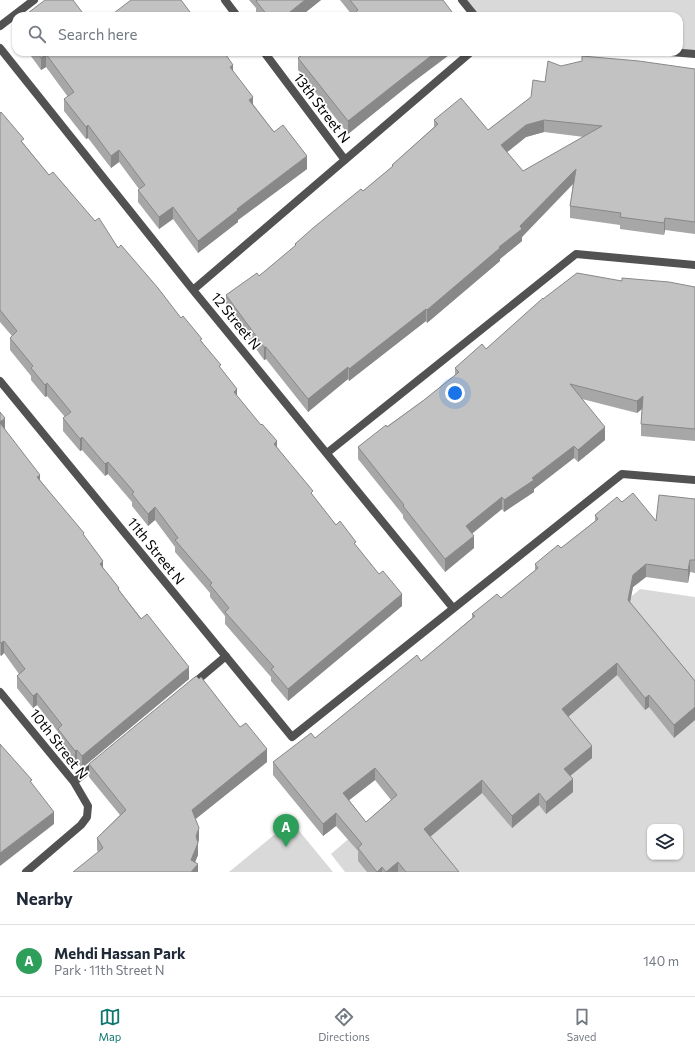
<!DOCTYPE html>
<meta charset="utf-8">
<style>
body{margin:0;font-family:Commissioner,sans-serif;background:#f2f2f3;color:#1f2937}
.controls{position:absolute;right:12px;bottom:12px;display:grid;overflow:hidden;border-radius:8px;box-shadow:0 1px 3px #0004}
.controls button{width:36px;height:36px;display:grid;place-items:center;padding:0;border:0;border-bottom:1px solid #e0e1e3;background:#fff;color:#1f2937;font:20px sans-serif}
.you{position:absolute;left:455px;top:393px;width:14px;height:14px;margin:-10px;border:3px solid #fff;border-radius:50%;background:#1a73e8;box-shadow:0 0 0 6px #1a73e833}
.badge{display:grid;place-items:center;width:26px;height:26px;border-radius:50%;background:#0f766e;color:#fff;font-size:13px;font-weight:700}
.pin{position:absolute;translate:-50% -33px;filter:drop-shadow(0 1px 2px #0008)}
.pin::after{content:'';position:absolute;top:21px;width:14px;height:12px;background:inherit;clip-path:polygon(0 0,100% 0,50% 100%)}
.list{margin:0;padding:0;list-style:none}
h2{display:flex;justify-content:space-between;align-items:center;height:52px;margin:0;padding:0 16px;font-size:17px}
h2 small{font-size:13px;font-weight:400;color:#747a83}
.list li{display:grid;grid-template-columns:26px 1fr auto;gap:12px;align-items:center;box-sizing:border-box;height:72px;padding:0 16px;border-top:1px solid #e0e1e3}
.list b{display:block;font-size:15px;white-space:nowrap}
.list p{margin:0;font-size:13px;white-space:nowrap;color:#747a83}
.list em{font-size:13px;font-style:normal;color:#747a83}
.icon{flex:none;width:22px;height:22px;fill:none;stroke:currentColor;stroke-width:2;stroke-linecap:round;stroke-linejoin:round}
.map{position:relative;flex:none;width:695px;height:872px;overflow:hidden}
.search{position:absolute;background:#fff;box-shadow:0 1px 3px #0004;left:12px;right:12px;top:12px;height:44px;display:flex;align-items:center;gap:10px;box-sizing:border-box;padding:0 14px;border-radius:12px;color:#747a83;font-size:15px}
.sheet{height:124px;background:#fff}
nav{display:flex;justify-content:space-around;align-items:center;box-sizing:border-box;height:56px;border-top:1px solid #e0e1e3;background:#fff;font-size:11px;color:#747a83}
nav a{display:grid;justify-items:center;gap:2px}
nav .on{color:#0f766e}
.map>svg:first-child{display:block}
</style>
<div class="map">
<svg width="695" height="872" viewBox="0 0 695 872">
<rect width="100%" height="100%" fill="#fff"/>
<path fill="#d9d9d9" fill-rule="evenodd" d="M464,0H695V54L679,52V16H476Z
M640,589L695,597V872H345L331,854ZM650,827H680V857H650Z
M291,821L333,872H229Z"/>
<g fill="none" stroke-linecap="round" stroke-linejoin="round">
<path stroke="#525252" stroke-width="8" d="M225,0L237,16
M462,0L475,16
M0,26L34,0
M0,48L193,290L453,608
M264,52L345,160
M670,52L695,54
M193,290L471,52
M0,381L292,737L622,474L695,480
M327,453L576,254L695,265
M194,683L226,656
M0,692L74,782L88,806L87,817L81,825L26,872
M74,782L97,763"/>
</g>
<path fill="#a7a7a7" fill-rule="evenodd" d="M249,0H321L301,16H258L256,13V8Z
M340,0H443L352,15Z
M16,22V36L15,35V23Z
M28,52H224L233,71L253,104L274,132L307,169L238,220V222L198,253L173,219L159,229L138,202V190L139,189L119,162L111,168L88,138L86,139L64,111V99L68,97L46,67L41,70Z
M306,52H453L409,85L348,134L298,70V58Z
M561,66L695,69V234L665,230L664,235L620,229V225L570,218V206L573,183L522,237V241L500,259V261L427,323L426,321L349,381L348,379L308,412L266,359L264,360L226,307V295L259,276L295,246V244L363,191L392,167V165L434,127V120L488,130L531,97ZM544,132L584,137L523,171L507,152L526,137Z
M0,113L24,144L49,175L95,221L181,318L202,342L221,369L237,396L277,447L313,496L336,525L356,546L402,606L288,701L271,681V677L225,624V616L210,597V593L175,552V547L155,520L148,526L132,506V502L108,474L105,476L82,450L80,451L63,431V418L65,417L47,396L45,397L31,380V376L10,350V338L12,336L0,322Z
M622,281L695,287V441L641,436V424L642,409L637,413L582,399L605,440L578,462L574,458L534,489V492L504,512L502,509L472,534L474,548L445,572L403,518V515L358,459V447L424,400L455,375V368L486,349L543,299Z
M0,412L5,430L40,480L84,536L103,569L119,590L189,679L82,768L77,762L75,764L58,741V732L37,705L33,708L17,688V676L19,674L4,653L1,656L0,655Z
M695,499V573L690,572L688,583L646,577L633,587L630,602L695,681L674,738L649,707L645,710L617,675L568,717L592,758L570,776L573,792L546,814L539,805L512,828L482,793L430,837L459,872H367L358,861V851L336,826L323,836L273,775V762L315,738L421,661L472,618V614L501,598L535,570V564L561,548L595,521V515L622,502L656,521ZM375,780L391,800L366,822L349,800Z
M267,762L195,819L199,840L198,842V855L195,862L198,872L98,852L97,850V838L120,815L89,777V764Z"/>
<path fill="#888" d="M305,0H321L301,16H285Z
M436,52H453L409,85L348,134V121L409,73Z
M46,54V67L41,70V58Z
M233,65V77L230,67Z
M253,97V109L249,100Z
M544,120V132L526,137L501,157V145L526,125Z
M88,125V138L86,139V127Z
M119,150V162L111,168V156Z
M307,156V169L238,220V222L198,253V241L237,209Z
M576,169V181L522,237V241L500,259V261L427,323V310L499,247L520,226Z
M173,207V219L159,229V217Z
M665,218V230L664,235V223Z
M426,309V321L349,381V369Z
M264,347H266V359L264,360Z
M348,367V379L308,412V399Z
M47,383V396L45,397V385Z
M237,389V401L234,392Z
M643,396V408L637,413V401Z
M5,418V431L0,435V422Z
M605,427V440L578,462V450Z
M82,437V450L80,451V439Z
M277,441V453L274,444Z
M574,446V458L534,489V492L504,512V500Z
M108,462V474L105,476V464Z
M40,475V487L37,477Z
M502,497V509L466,538V526Z
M155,507V520L148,526V514Z
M474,536V548L445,572V559Z
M690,560V572L688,583V570Z
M103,561V573L100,564Z
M646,564V577L633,587L628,612V600L633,575Z
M402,594V606L288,701V689Z
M4,641V653L1,656V643Z
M617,663V675L562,722V709Z
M189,667V679L82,768V756Z
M37,693V705L33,708V696Z
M649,695V707L645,710V698Z
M695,707V720L674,738V725Z
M592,746V758L564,781V769Z
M267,749V762L192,822V810Z
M77,750V762L75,764V751Z
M375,768V780L343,805V793Z
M573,779V792L546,814V802Z
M482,780V793L424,842V829Z
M539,793V805L512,828V816Z
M54,812V824L0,866V853Z
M336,813V826L323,836V824Z
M199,828V840L196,848V836Z
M198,843V855L191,872L198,864V872H191V860Z
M398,862V872H386Z
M382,867V872H377Z"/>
<path fill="#c2c2c2" stroke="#888" fill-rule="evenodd" d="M45,0H73L85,16H24Z
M131,0H181L193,16H110Z
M257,0H305L285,16H268L256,1Z
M350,0H443L455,16H351L358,10Z
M37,52H224L233,65L230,67L253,97L249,100L274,132L283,125L307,156L237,209L238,210L198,241L173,207L159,217L138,190L145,185L119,150L111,156L88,125L86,127L64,99L74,92L46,54L41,58Z
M306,52H436L409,73L348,121L298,58Z
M582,56L639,61L695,69V222L665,218L664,223L620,217L621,213L570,206L576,169L520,226L522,229L499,247L500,248L427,310L426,309L349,369L348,367L308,399L266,347H264L226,295L257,273L259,276L296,245L295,244L313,228L361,189L363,191L393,166L392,165L438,124L434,120L461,98L488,130L531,97L533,80L545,82L548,61L561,66L582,61ZM544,120L602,126L523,171L501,145L526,125Z
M1,112L24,139L21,141L49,175L53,172L95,221L99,218L118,248L121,245L158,288L181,318L183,316L202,339L200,340L221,365L219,366L237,389L234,392L261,425L262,424L277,441L274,444L313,491L311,493L336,525L340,521L356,542L354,543L379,574L383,571L402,594L288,689L271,669L274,667L225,612L229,608L210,585L212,583L175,540L178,538L155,507L148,514L132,494L134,492L108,462L105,464L82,437L80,439L63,418L71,412L47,383L45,385L31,368L33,366L10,338L17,331L0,310V113Z
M577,273L622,281V278L669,282L695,287V429L641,424L643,396L637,401L570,384L605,427L578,450L574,446L532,478L534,480L504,500L502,497L466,526L474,536L445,559L403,506L404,505L358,447L386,425L387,427L424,400L459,372L455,368L482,344L486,349L543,298V299Z
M0,412L5,418L0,422Z
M0,423L40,475L37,477L84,533L83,534L103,561L100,564L119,588L118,589L141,619L147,614L189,667L82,756L77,750L75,751L58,729L62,725L37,693L33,696L17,676L25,669L4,641L1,643L0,642Z
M633,493L656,521L659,495L695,499V560H690L688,570L646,564L633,575L628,600L695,681V707L674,725L649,695L645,698L617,663L562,709L592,746L564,769L573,779L546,802L539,793L512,816L482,780L424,829L459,872H406L398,862L386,872L382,867L377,872L358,848L362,844L336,813L323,824L273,762L311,733L315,738L417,655L421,661L475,616L472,614L497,594L501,598L538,568L535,564L558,545L561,548L598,519L595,515L617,497L622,502ZM375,768L397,795L366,822L343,793Z
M196,676L199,679L201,677L240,727L246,723L267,749L192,810L199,828L196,836L198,843L191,860L198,864L191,872H73L103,848L97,838L126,810L89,764Z
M0,744L32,780L30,781L54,812L0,853Z"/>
<g text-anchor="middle" stroke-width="3.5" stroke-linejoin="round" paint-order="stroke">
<g font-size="14" fill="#000" stroke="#fff">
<text transform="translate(322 108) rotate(53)" y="5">13th Street N</text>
<text transform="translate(236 321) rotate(51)" y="5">12 Street N</text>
<text transform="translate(156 551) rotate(51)" y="5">11th Street N</text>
<text transform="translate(59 744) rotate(52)" y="5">10th Street N</text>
</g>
</g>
</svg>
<div class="controls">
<button><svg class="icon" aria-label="layers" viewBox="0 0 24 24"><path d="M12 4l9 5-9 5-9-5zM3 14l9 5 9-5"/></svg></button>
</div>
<div class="you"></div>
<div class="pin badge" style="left:286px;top:847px;background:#2e9e5b">A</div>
<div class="search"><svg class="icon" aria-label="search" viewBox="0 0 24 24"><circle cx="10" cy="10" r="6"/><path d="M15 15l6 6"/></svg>Search here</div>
</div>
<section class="sheet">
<h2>Nearby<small></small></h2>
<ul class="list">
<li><span class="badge" style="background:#2e9e5b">A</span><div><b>Mehdi Hassan Park</b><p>Park · 11th Street N</p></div><em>140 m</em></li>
</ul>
</section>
<nav>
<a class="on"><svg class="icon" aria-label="map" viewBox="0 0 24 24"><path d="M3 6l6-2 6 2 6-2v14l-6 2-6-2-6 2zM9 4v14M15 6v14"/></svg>Map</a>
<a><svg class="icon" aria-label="directions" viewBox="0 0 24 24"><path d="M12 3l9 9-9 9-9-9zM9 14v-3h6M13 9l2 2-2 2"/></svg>Directions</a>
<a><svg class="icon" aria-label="saved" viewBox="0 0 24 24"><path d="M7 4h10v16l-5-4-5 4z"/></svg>Saved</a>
</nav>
